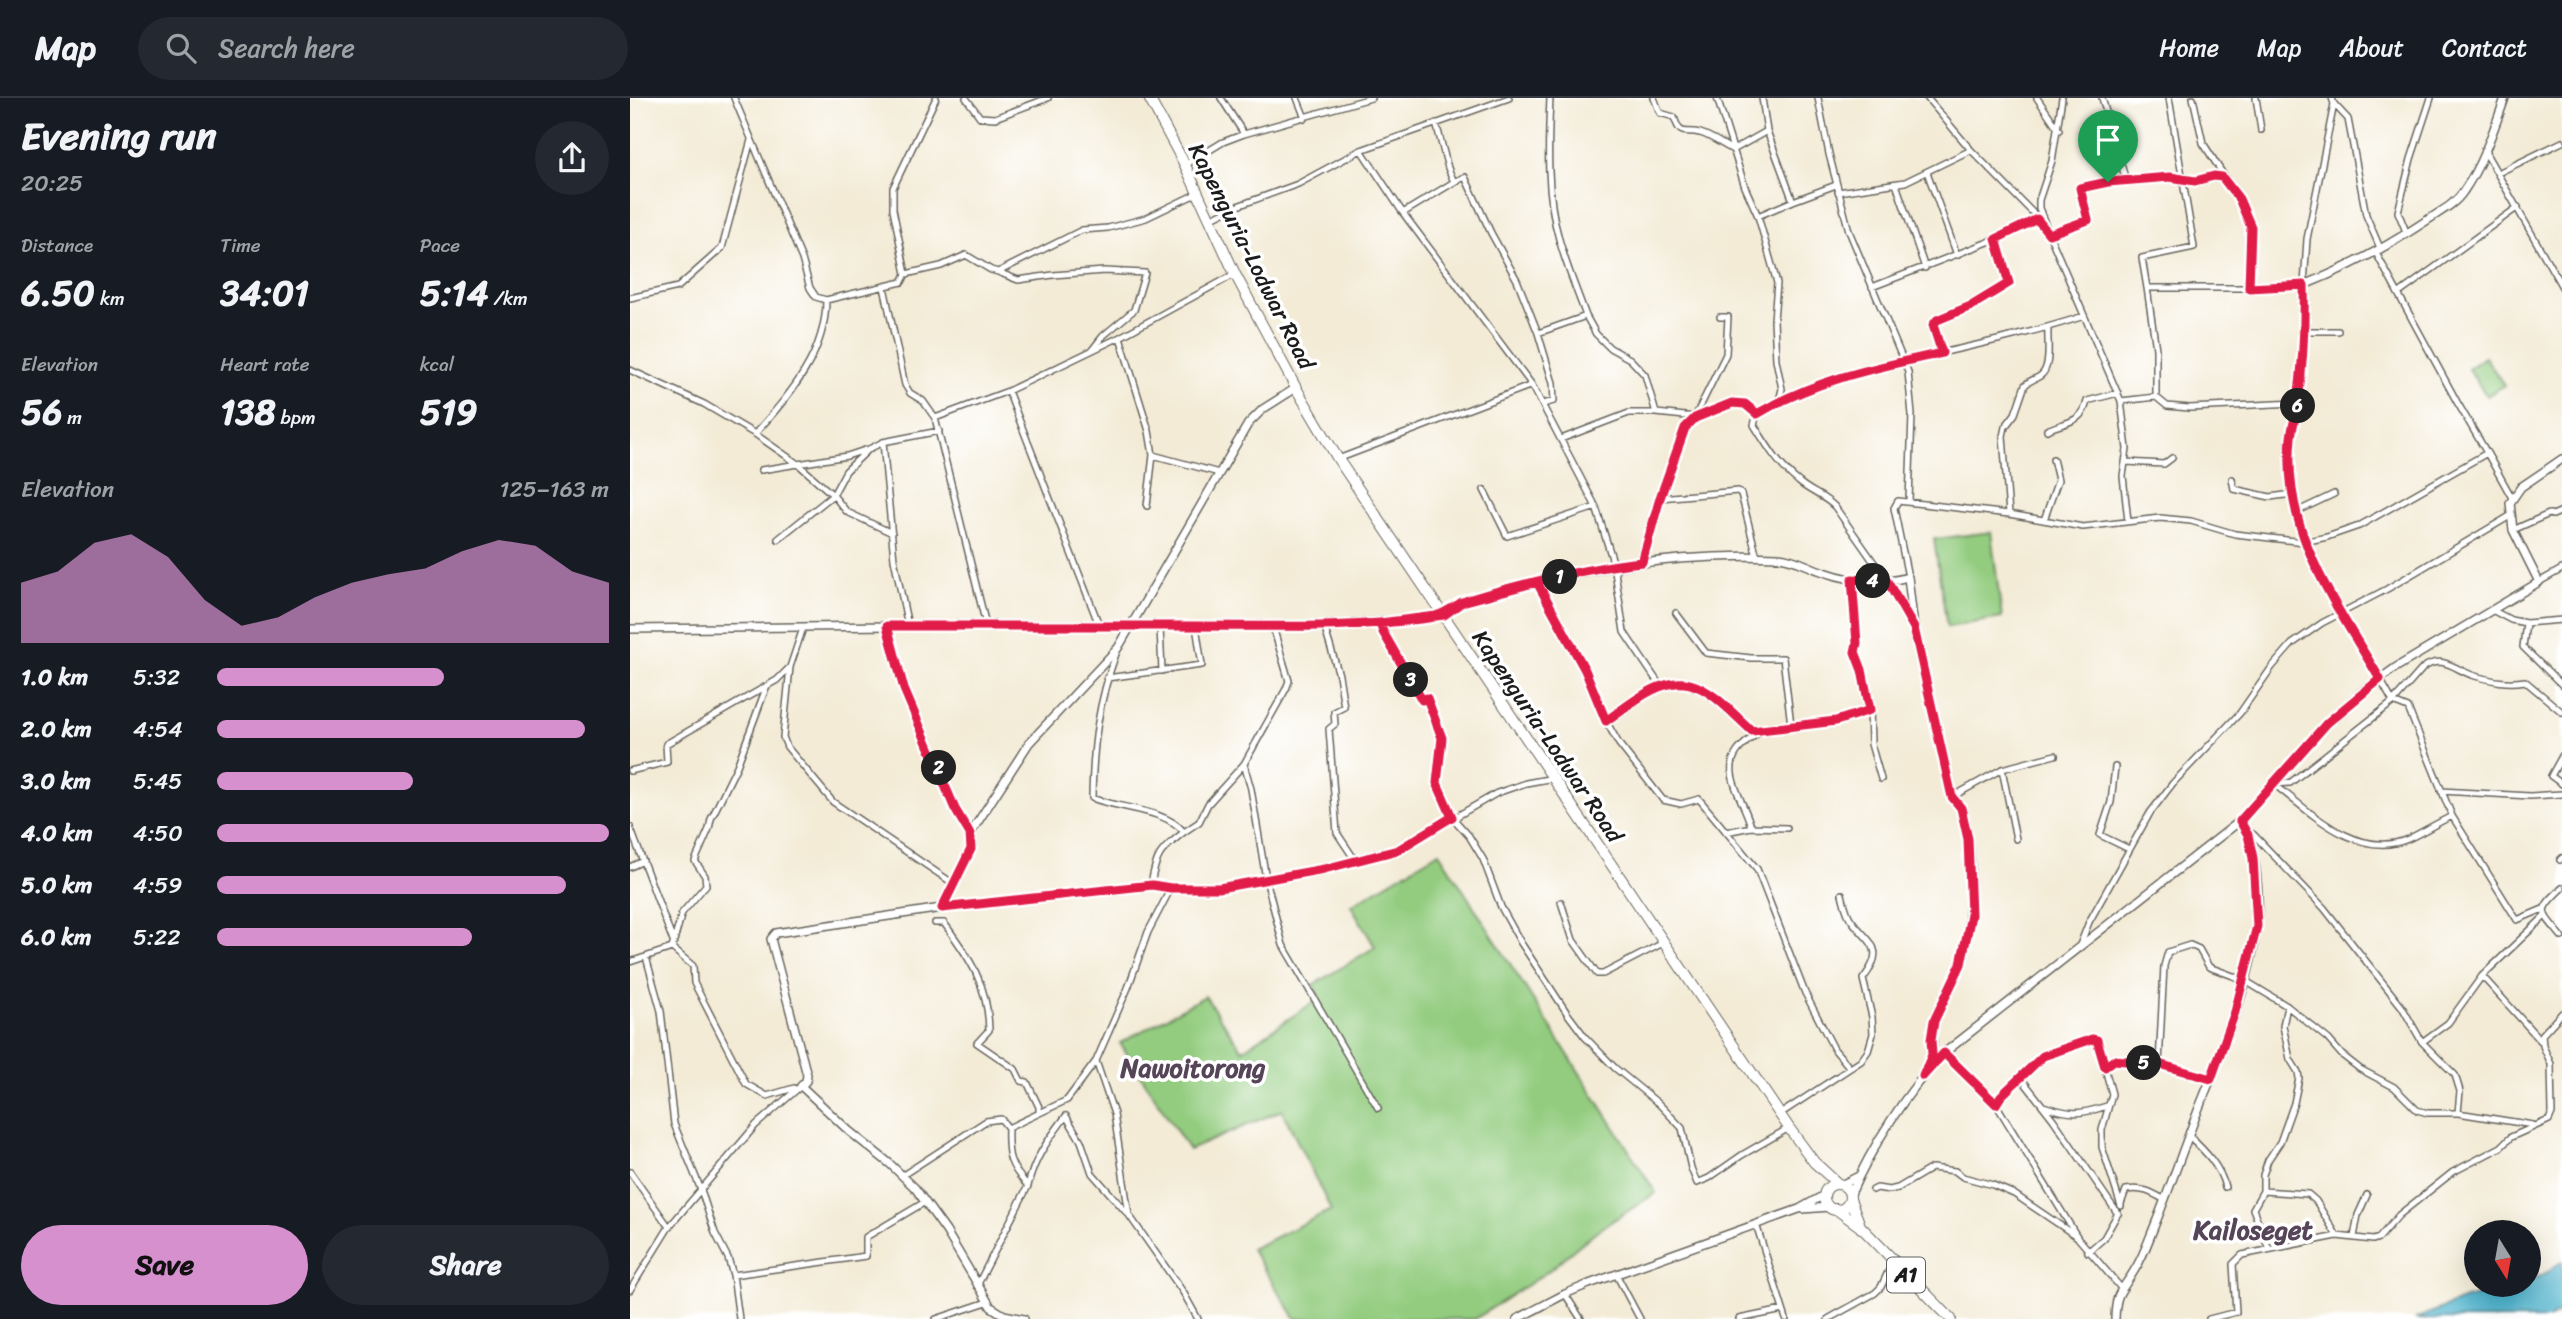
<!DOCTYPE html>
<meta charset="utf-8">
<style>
body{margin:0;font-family:Sriracha,sans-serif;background:#242831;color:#f1f3f6;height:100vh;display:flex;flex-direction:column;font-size:26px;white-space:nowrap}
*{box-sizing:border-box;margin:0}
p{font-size:23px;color:#9ea1a6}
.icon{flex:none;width:38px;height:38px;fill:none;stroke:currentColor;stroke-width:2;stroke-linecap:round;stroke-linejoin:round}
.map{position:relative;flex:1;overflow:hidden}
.details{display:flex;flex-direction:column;background:#171b24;width:630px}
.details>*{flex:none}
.needle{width:46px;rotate:169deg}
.controls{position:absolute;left:1834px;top:1122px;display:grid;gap:14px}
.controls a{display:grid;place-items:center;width:77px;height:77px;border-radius:50%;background:#171b24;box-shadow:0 7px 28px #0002;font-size:35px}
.pin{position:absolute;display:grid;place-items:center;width:60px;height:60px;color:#fff;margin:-72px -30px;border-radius:50% 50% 50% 0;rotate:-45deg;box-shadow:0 0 7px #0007}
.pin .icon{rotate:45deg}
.km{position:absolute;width:35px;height:35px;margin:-18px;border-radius:50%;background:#222;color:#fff;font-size:19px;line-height:35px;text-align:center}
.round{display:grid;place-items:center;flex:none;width:74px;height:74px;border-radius:37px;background:#242831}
.headline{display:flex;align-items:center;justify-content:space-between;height:119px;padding:0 21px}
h1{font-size:38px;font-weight:700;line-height:52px}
.metrics{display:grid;grid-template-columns:repeat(3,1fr);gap:10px;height:119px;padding:7px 21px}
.metrics div{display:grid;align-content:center}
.metrics b{font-size:35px;font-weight:700}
.metrics small{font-size:19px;font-weight:400}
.metrics p{font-size:19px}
.chart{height:196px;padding:14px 21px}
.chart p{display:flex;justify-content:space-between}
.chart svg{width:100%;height:126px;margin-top:7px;fill:#d690ce;opacity:.7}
.primary-button{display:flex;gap:14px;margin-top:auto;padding:14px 21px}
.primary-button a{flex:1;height:80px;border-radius:42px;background:#d690ce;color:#111;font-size:28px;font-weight:700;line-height:80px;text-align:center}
.primary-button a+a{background:#242831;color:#f1f3f6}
ul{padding:0 21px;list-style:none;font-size:23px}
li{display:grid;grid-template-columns:112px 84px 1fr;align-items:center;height:52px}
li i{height:18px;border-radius:9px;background:#d690ce}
header{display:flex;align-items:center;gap:42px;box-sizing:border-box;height:98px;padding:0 35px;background:#171b24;border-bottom:2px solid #363941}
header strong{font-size:33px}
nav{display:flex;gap:38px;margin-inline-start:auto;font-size:24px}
.search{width:490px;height:63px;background:#242831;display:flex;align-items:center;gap:18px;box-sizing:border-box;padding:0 24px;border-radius:38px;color:#9ea1a6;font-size:26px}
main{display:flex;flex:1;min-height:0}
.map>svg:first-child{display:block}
</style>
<header>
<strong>Map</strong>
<div class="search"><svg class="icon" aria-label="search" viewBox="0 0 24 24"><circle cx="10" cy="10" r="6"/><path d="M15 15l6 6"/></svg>Search here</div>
<nav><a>Home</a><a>Map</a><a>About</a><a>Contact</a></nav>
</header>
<main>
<section class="details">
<div class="headline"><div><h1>Evening run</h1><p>20:25</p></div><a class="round"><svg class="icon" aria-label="share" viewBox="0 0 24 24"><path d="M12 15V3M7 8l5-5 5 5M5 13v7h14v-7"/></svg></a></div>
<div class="metrics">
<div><p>Distance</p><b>6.50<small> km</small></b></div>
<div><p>Time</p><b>34:01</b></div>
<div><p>Pace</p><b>5:14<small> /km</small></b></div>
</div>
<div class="metrics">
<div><p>Elevation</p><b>56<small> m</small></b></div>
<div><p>Heart rate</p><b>138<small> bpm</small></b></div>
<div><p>kcal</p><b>519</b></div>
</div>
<div class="chart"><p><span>Elevation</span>125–163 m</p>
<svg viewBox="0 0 160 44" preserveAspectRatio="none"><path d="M0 44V23L10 19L20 9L30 6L40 14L50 29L60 38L70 35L80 28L90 23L100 20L110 18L120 12L130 8L140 10L150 19L160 23V44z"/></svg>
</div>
<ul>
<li><b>1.0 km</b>5:32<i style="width:58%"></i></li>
<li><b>2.0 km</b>4:54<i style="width:94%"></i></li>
<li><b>3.0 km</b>5:45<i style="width:50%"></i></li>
<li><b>4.0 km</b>4:50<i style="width:100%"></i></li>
<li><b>5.0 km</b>4:59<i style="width:89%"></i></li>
<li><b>6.0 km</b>5:22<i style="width:65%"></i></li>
</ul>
<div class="primary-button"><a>Save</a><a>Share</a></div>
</section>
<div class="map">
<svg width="1932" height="1221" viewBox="0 0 1932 1221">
<rect width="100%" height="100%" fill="#fff"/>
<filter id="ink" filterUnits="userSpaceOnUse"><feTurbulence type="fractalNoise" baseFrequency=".0143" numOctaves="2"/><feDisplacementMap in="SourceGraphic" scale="14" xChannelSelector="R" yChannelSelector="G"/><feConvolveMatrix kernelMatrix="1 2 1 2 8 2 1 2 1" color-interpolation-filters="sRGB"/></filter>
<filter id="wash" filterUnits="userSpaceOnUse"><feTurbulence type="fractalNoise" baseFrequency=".00686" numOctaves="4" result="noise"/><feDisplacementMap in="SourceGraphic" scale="28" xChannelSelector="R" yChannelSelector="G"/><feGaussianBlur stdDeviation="1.57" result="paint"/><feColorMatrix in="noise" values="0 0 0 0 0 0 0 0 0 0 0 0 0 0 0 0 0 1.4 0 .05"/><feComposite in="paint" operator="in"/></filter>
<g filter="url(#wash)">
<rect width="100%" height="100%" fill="#f3ebd6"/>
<!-- green -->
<path fill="#93cc7f" stroke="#58744e" stroke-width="2" d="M 1855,259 L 1874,287 L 1857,298 L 1838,271 Z
M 1361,434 L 1372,520 L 1317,529 L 1304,441 Z
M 809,754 L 1026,1095 L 965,1134 L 917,1174 L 845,1221 L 666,1221 L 621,1151 L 701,1112 L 652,1012 L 559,1052 L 490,945 L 575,898 L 612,952 L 690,900 L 683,887 L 745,849 L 721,807 Z"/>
<!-- water -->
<path fill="#4db2cc" stroke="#346774" stroke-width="2" d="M 1932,1163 L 1932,1213 L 1918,1221 L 1785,1221 L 1835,1201 L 1890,1187 L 1899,1186 L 1899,1183 L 1916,1175 Z"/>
</g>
<g filter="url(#ink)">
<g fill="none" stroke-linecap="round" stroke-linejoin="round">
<!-- street casing -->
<g stroke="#67645d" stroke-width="8">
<path id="street" d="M 104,0 L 172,161 L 180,190 L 186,199 L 196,202 L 272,184 L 276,176 L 311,168 L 336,157 L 361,172 L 368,174 L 452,132 L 478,130 L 516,120 L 568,95
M 336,0 L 350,19 L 365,20 L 418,0
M 591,0 L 614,36
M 667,0 L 675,20
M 1024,0 L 1030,15 L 1044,19 C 1051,40 1053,31 1070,35 C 1081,38 1093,47 1103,52 L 1137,33
M 1087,0 L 1115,89 L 1128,118
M 1132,0 L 1137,33 L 1163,103 L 1128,118 L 1147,185 L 1144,222 L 1146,262 L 1152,291 L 1149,303
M 1188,0 L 1199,56 L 1219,133 L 1278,274 L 1282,317 L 1279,403
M 1297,0 L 1341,52 L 1402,114 L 1419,136 L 1491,303 L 1526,299 L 1537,308 L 1559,310 L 1668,305
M 1407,0 L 1429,32
M 1432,0 L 1422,63 L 1409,102 L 1409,110 L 1419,136 L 1458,122 L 1450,90 L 1478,84 L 1540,79 L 1565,83 L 1593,79
M 1472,0 L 1496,83
M 1563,0 L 1573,45 L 1609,101 L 1621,129 L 1619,190
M 1626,0 L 1631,32
M 1704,6 L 1718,21 L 1736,117 L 1750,150
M 731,52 L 773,115 L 902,287 L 966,409
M 1854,52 L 1932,189
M 555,67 L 593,44 L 614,36 L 741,0
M 1297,74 L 1327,157
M 1868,75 L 1932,44
M 824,84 L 835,79 L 861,135 L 887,182 L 908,235 L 923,285 L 924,303 L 913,306
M 1266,86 L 1295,170
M 1208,94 L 1275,84 L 1341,52
M 1163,103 L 1206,87
M 773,115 L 824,84 L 818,70 L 806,25
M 580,121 L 602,110 L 668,86 L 731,52 L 879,0
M 1777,136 L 1768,114 L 1781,61 L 1801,0
M 1745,153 L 1827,304 L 1857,355
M 368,174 L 388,182 L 423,177 L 474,173 L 515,175 L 504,212 L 473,238 L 462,252
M 276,176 L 263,111 L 263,90 L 306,0
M 254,189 L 275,287 L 280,295 L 293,303 L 305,320 L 356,527
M 1242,189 L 1366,141 L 1407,121
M 1517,190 L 1512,160 L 1564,149 L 1539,0
M 1768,196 L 1888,109
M 0,200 L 48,189 L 92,150 L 121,42
M 956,218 L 966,236 L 980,250 L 1000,261 L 1015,277 L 1026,315 L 1065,319 L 1096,256 L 1098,219 L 1090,219
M 1674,233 L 1708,233
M 908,235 L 956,218 C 947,193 936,167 929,141 C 916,97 918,46 920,0
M 490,239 L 519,333 L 523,357 L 517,408
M 1312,255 L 1302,227 L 1307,222 L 1341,208 L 1379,185 L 1366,141
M 0,272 L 74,306 L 125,336 L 168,366 L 203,397 L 217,414 L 262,435
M 378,293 L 490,239 L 605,176
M 1526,299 L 1526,251 L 1517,190 L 1619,190 L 1674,187 L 1677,141 L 1704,6 L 1702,0
M 1491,303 L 1497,351 L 1493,378 L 1498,423
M 1127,316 L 1124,327 C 1137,348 1149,368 1169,384 C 1180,394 1195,398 1205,409 L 1257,483 L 1281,523
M 305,320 L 378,293 L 469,527
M 1417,332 C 1435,324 1453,325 1457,303 L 1488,295
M 125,336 C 159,297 196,257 196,202
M 931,341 L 999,315 L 1026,315
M 523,357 L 589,375
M 708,361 L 902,287
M 1496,364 L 1534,366 L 1542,360
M 131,372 L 217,358 L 238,351
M 1602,381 L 1604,391 L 1640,399 L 1663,396
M 854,392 L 877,438 L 966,409 L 984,467 L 994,534 L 1031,589
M 1030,400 L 1108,393 L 1111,396 L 1127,459
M 1666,414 L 1704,396
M 1379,416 L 1373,338 L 1375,329 L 1385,316 L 1395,287 C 1400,282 1404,282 1410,278 C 1422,270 1417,243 1418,230
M 1414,422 L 1428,382 L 1423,361
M 1883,432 L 1919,416 L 1923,417 L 1932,413
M 148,441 L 203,397 L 216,373 L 239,351 L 253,344
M 1012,464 L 1029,400 L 1055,330 L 1065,319 L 1102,305 L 1115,306 L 1127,316 C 1182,284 1232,273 1293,259 C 1347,247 1402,235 1454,218
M 1278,479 L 1264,410 L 1268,403 L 1379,416 L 1453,429 L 1530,420 L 1561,423 L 1605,436 L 1674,444 L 1697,439 L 1729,428 L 1857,355 L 1882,400
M 1221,481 L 1227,545 L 1225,554 L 1232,572 L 1240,607 L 1241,646 L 1251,681
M 907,484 L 955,572 L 976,623 L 989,646 L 1033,702 L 1051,706 L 1069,701 L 1127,771 L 1175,895 L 1204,951 L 1220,970
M 1909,484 L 1932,471
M 1862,512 L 1881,522 L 1896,525 L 1893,549 L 1932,587
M 1046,515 L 1076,555 L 1121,560 L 1153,560 L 1161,627
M 750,525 L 792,602 L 797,600 L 812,640 L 807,685 L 822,719 L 839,738 L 853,761 L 871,809 L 891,845 L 937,915 L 955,939 L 985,970 L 1029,1006 L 1052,1030 L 1061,1070 L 1067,1085 L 1079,1080 L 1112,1057 L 1159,1030
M 1896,525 L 1932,522
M 278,528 L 264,461 L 253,344 L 309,333
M 694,528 L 709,577 L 714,609 L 704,614 L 705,626 L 699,631 L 707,735 L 725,762
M 257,529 L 274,591 L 325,711 L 340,736
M 530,529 L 532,573
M 487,553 C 468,605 463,645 462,700 C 489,711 536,711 554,734 C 530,753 526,756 521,787
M 160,569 L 153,639 L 157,649 L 203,704 L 324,786
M 477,580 L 572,567 L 566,528
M 1750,581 L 1763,604 L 1660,685 L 1644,686 C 1681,715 1728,762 1778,741 C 1793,734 1807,725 1822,718
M 976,623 C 1052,572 1053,572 1122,633 L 1206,623 L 1240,612
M 1932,658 L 1921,678 L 1932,686
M 614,666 L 621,691 L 636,781 L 653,847 L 748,1010
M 1485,669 L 1481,704 L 1470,737 L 1499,751
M 1372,671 L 1386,741
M 0,673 L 37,664 L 36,646 L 147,582 L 160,569 L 173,530
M 1811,693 L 1900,698 L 1932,696
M 1322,699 L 1372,671 L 1425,657
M 0,729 L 43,843
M 1121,729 C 1116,706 1091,676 1107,654 C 1113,645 1125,638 1133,631
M 1616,732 L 1624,737 L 1694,810 L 1772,909 L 1792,944 L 1825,977 L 1830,993 L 1828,1015
M 554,734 L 569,724 L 578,706 L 614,666 L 656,591 L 659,583 L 643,529
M 1096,734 L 1121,729 L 1157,730
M 1930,762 L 1932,760
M 0,769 L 13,763
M 541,790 L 518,834 L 498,890 L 466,963 L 484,1016 L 499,1117 L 553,1194 L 568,1221
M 1932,790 C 1906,814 1911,813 1932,839
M 931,804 L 943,842 L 967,876 L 973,876 L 1033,845
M 312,810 L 521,787 L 541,790 L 589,790 L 693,771 L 745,756 L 757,755 L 779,746 L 867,695 L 896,685 L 924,680
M 1913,811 L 1887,822 L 1822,718 L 1778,610 L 1763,604 L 1793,570 C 1813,555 1826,573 1845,578 C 1863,583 1877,586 1895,583 L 1932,614
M 305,825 L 314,825 C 340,860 358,887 359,932 L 347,945 L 385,971 L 391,983 L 397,984 L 409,1009 L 409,1015
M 1450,847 L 1459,824 L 1520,715 L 1543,685 L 1610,615 L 1642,569 L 1662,546 L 1692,525 L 1757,491 L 1880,418
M 42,850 L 63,868 L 64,885 L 116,986 L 137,998 L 164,990
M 16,859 L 31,913 L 44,1026 L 71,1092 L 85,1135 L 98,1160 L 103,1177 L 109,1221
M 0,864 L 42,850 L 52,815 L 76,787 L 75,778 L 65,763 L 79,731 L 81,721 L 107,668 L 136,590
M 1852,878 L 1911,943
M 1792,944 L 1818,925 L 1852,878 L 1915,818
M 1314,955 L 1366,1006 L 1448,1140 L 1491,1190
M 1529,966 L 1534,868 L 1538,854 L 1560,847 L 1569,851 L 1579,869 L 1614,882 L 1657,908 L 1698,941 L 1712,957 L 1730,971 L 1764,989 L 1787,1012 L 1798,1015 L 1828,1015 L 1903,1027
M 1475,969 L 1484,962 L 1529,966 L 1581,981
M 1391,980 L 1423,1021 L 1488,1116
M 1366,1006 L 1371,998 L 1413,958 L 1462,941 L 1467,942 L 1482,996 L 1472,1032 L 1472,1049 L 1491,1108
M 1413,1008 C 1441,1017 1449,1017 1477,1008
M 1150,1016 L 1231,963 L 1238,953 L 1243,936 L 1242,919 L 1233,881 C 1257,850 1240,846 1222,823 C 1216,816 1214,804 1212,796
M 378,1030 L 437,1002 L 466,963
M 1559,1038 C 1575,1053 1590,1068 1595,1089
M 0,1074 L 39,1129
M 273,1077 L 356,1023 L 371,1021 L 378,1030 C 377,1058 379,1067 398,1088
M 1243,1092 L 1247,1090 L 1259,1092 L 1268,1090 L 1302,1070 L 1325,1073 L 1333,1079 L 1363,1087 L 1384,1096 L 1446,1138
M 1633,1093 L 1633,1077 L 1638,1062 L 1650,1044 L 1664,1005 L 1669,980 L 1668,974 L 1660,961 L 1653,928 L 1657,908
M 1491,1106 L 1496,1092 C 1512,1089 1521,1094 1535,1102
M 1126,1126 L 1156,1221
M 1724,1139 L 1728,1117 L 1737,1097
M 1639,1151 L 1623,1111 L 1633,1093 L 1678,1096 L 1686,1103 L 1707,1138
M 1458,1154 L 1474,1140 L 1488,1115
M 986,1176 L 1010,1221
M 103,1177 L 236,1158 L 236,1139 L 295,1104
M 347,1188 L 398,1088 C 404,1060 419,1041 436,1018 L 451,1043 L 462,1075 L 497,1115
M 0,1192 L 39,1129 L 126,1027 L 171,988
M 935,1196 L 951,1221
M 306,1221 L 357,1204
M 1109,1221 L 1153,1212
M 1198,1221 L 1245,1195 L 1251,1189 L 1258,1174
M 1579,1221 L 1606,1214 L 1603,1166 L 1612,1157 L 1707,1138 L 1743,1142 L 1749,1140 L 1769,1117 L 1823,1074 L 1871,1049 L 1881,1039 L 1919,1022 L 1922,1015 L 1921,966 L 1913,948 L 1912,937 L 1932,915"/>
</g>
<!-- secondary casing -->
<g stroke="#67645d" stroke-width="10">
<path id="secondary" d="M 0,531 L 356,527 L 694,528 L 799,520 L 814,517 L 832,504 C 935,474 1040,454 1148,459 C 1165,460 1178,469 1194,474 C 1220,483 1250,487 1278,479 L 1284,530 L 1322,699 C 1325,703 1329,707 1331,712 C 1346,745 1342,833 1330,867 C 1324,886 1312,903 1305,921 C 1300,936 1305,947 1302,958 C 1300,965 1295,972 1293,978
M 1750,581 C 1706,506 1651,433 1660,340 C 1662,328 1667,316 1668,304 C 1673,265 1675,226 1674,187 C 1718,170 1760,147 1799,121 C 1811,113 1825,106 1833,94 C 1852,67 1864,31 1875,0
M 1211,1087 L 1229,1078
M 1220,1098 C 1241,1050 1277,992 1314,955 L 1610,723 L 1691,632 L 1733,593 L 1765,570 L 1909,484 L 1883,432 L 1880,405 L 1891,389 L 1932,361
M 1173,1111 L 1199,1109
M 394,1221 L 374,1217 L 361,1209 L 316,1133 L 285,1090 L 259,1065 L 219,1033 L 171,988 L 176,983 L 177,977 L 141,841 L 146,835 L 312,810 L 341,751 L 340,736 L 399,645 L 488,550 L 618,326 L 633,311 L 666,290
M 887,1221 L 935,1196 L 959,1186 L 1169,1111 L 1194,1097
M 1485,1221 C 1486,1192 1491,1195 1504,1173 C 1512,1161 1517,1147 1522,1134 C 1539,1093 1553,1051 1569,1010 C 1592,953 1620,888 1627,827 C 1630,799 1627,745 1610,723"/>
</g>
<!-- highway casing -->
<g stroke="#67645d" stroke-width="12">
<path id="highway" d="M 519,0 L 555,67 L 605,176 L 666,290 L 708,361 L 1159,1030 L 1184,1064 L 1208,1086
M1194 1099a13 13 0 1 1 26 0a13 13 0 1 1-26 0Z
M 1220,1101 L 1231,1130
M 1206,1111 L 1232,1130 L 1321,1221"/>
</g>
<!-- street -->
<use href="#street" stroke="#fff" stroke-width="5"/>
<!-- secondary -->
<use href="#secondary" stroke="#fff" stroke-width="7"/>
<!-- highway -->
<use href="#highway" stroke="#fff" stroke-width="10"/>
</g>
</g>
<g fill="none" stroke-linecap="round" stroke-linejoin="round" filter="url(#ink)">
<!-- route casing -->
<g stroke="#fff" stroke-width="14">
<path id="route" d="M 1478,84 L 1450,90 L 1458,122 L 1419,136 L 1407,121 L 1366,141 L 1379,185 L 1341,208 L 1307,222 L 1303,227 L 1312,255 C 1245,270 1187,281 1127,316 L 1115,306 L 1102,305 L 1065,320 L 1055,330 L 1030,400 L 1012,464 C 954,470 896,485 841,501 C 823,506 818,517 798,520 C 720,531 642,528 565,528 C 462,528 359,528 257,528 L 274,591 L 325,711 L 340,736 L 341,751 L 312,810 L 522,787 L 541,790 L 589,790 L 694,771 L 768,752 L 822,719 L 807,685 L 812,640 L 797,600 L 792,602 L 753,534 L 750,525 L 814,517 L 832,504 L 907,484 L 955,572 L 976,623 C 998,608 1030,578 1060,586 C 1083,592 1104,617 1122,633 L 1206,623 L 1240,612 L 1232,572 L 1225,554 L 1227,545 L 1222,481 L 1257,483 L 1284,530 L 1322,699 L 1331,710 L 1338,741 L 1341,817 L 1331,866 L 1304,923 L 1301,942 L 1302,957 L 1293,978 L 1314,955 L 1366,1006 L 1371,998 L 1413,958 L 1462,941 L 1467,942 L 1475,969 L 1484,962 L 1529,966 L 1581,981 L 1605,914 L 1627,828 L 1623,760 L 1618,737 L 1610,723 L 1697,625 L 1750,581 C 1706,506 1651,433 1661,340 C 1662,328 1667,316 1668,304 C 1673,265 1675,226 1674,187 L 1619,190 L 1621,129 L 1609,101 L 1592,79 L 1584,78 L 1565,83 L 1540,79 L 1478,84"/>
</g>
<!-- route -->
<use href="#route" stroke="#e11d48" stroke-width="9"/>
</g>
<g text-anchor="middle" stroke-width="7" stroke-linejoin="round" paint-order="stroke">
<!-- shield labels -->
<rect fill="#fff" stroke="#606060" stroke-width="2" x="1257" y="1159.5" width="38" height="35" rx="5"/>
<g font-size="21" font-weight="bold" fill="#1c1c1c">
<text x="1276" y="1184">A1</text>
</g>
<!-- street labels -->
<g font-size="23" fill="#1c1c1c" stroke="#fff">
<text transform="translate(622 158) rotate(63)" y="8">Kapenguria-Lodwar Road</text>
<text transform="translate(918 638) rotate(56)" y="8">Kapenguria-Lodwar Road</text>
</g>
<!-- quarter labels -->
<g font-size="26" font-weight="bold" fill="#564559" stroke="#fff">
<text x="563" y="979">Nawoitorong</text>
<text x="1623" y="1141">Kailoseget</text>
</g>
</g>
</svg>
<div class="controls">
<a><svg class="needle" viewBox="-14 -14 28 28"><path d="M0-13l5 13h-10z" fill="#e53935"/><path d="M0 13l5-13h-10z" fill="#9ea1a6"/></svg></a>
</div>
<div class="pin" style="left:1478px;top:84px;background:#1e9e55"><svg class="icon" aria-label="arrive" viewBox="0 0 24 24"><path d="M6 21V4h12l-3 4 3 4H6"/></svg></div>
<b class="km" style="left:930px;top:479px">1</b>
<b class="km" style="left:309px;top:670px">2</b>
<b class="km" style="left:781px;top:582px">3</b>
<b class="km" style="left:1243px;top:483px">4</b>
<b class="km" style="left:1514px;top:965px">5</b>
<b class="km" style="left:1668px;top:308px">6</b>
</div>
</main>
